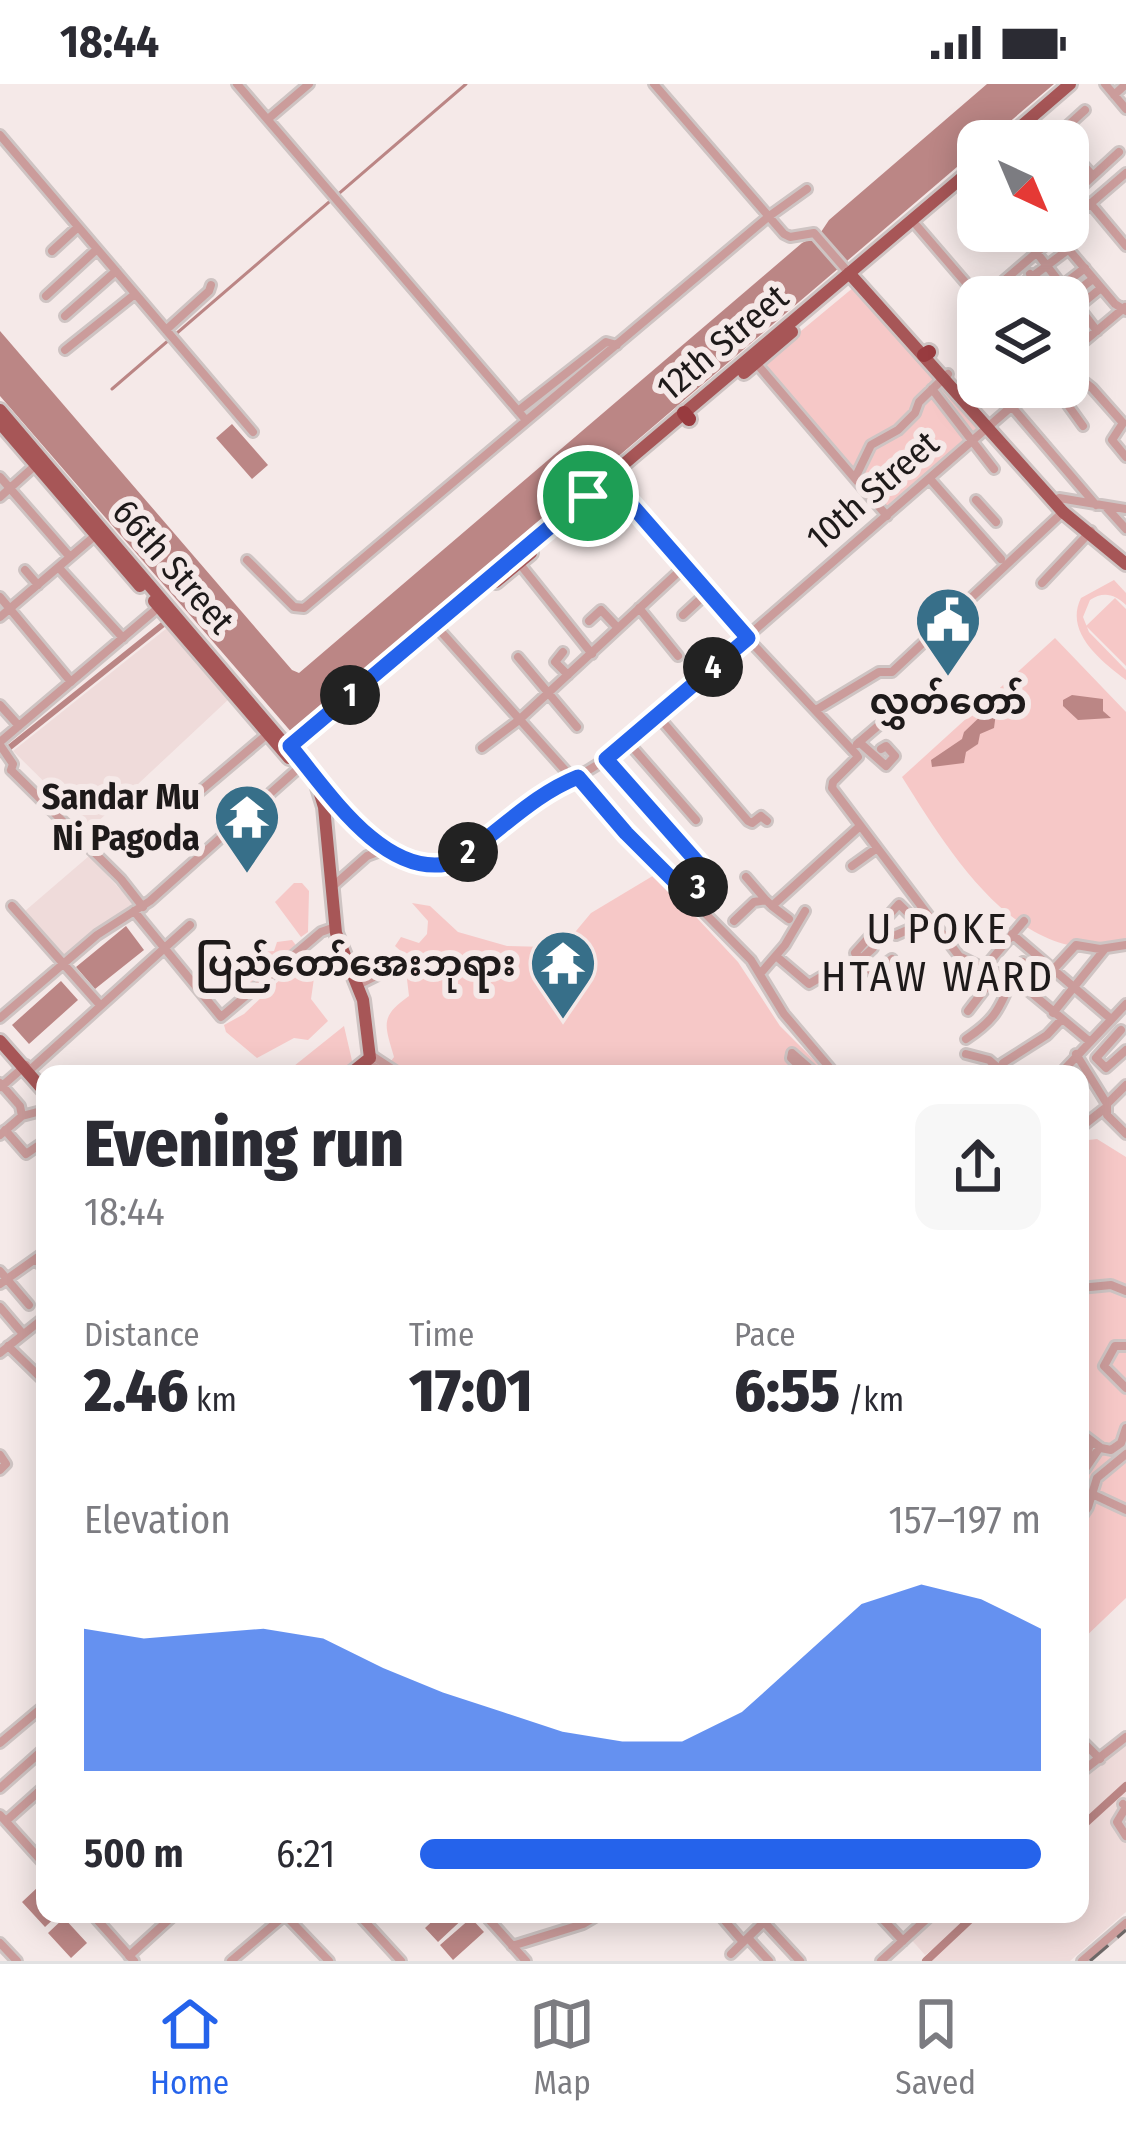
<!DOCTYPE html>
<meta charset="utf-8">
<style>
body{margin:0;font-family:"Fira Sans Condensed","Noto Sans Myanmar",sans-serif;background:#f7f7f7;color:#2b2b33;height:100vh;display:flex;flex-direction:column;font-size:45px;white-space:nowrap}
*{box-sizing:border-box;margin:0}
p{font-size:39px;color:#7c7c81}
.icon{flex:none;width:66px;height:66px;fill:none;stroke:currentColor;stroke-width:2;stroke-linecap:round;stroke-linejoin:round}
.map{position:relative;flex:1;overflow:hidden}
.details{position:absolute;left:36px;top:981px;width:1053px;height:858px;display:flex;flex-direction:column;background:#fff;border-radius:24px;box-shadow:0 6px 30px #0003}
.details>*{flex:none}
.needle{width:78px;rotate:136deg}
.fabs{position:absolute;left:957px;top:36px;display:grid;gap:24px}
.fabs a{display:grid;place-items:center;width:132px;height:132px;border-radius:24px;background:#fff;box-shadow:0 6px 30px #0003;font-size:60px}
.pin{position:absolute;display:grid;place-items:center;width:102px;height:102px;color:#fff;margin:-51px;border:6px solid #fff;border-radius:50%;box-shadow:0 3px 12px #0007}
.km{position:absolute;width:60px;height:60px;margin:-30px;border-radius:50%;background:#222;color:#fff;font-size:33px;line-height:60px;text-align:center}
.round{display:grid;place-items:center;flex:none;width:126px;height:126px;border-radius:24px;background:#f7f7f7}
.head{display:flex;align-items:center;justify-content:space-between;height:204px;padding:0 48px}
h1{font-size:66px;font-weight:800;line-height:90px}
.stats{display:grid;grid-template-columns:repeat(3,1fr);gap:18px;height:204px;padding:12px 48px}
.stats div{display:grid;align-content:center}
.stats b{font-size:60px;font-weight:800}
.stats small{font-size:33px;font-weight:400}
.stats p{font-size:33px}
.chart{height:336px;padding:24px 48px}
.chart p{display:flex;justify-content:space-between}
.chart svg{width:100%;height:216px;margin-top:12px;fill:#2563eb;opacity:.7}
ul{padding:0 48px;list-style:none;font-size:39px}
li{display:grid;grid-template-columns:192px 144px 1fr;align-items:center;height:90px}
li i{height:30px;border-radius:15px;background:#2563eb}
.status{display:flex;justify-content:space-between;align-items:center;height:84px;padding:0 60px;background:#fff;direction:ltr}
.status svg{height:33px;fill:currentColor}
.menu{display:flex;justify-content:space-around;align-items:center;height:168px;border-top:3px solid #e1e1e2;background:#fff;font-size:33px;color:#7c7c81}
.menu a{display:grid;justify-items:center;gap:6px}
.menu .active{color:#2563eb}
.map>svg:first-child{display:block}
</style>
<div class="status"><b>18:44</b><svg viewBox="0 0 49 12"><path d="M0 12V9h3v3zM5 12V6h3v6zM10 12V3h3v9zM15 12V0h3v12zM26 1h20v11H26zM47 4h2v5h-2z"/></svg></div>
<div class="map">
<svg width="1126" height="1877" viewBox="0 0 1126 1877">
<rect width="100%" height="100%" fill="#f5e9e8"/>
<!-- built -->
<path fill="#efdbda" d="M 167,544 L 230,614 L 91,744 L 13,667 Z
M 89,772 L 133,819 L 65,873 L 25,827 Z
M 1126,1659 L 1126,1699 L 1080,1742 L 1080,1698 Z
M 1126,1705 L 1126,1828 L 1070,1877 L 929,1877 L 983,1830 L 1080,1830 L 1080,1745 Z
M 934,1830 L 977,1830 L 925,1871 L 909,1853 Z"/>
<!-- green -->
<path fill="#f6c8c7" d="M 854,203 L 984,345 L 887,430 L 760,281 Z
M 1114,496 L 1126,509 L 1126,521 C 1115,510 1103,507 1090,516 L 1083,533 L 1089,548 L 1126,586 L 1126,596 C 1101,577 1064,548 1081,514 Z
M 1115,514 L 1126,525 L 1126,582 L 1086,542 Z
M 1055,554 L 1126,628 L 1126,860 C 1019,888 949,767 902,693 Z
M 656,790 L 738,878 L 780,942 L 828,990 L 381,990 L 394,973 C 385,941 379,933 409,912 L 404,870 L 395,862 L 401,853 L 419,859 L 427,850 L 428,837 L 412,819 L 430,822 L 458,848 L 507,862 L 547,863 L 571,853 L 591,829 Z
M 294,799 L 302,799 L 309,807 L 308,848 L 301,853 L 275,818 Z
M 292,856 L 298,864 L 263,894 L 250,899 L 254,888 L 252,878 L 260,868 L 274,867 L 277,858 Z
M 289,887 L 300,895 L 314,894 L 311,915 L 328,937 L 308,956 L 294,954 L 257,974 L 226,948 L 224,941 L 244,930 Z
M 344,942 L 353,981 L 342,990 L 284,990 Z
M 1097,1055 L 1126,1073 L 1126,1514 L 1080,1558 L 1080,1057 Z"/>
<!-- water -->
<path fill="#bb8685" d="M 987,0 L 1054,0 L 987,57 L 978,57 L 978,65 L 847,177 L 837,167 L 831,173 L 840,183 L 293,650 L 0,312 L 0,247 L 292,586 L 299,589 L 802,159 L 814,153 L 823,162 L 828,157 L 821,148 L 829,136 Z
M 232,340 L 268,381 L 252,395 L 216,354 Z
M 1072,611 L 1103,615 L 1103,627 L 1111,634 L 1078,636 L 1063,622 L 1063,616 Z
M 987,626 L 996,629 L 994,644 L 980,650 L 978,660 L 966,668 L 964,679 L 932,683 L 931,676 L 962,655 L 964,648 Z
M 126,842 L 144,866 L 95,905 L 76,883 Z
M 61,897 L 78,916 L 29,960 L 12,941 Z
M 38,1803 L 45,1810 L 45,1830 L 59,1830 L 45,1843 L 22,1818 Z
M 440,1830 L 468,1830 L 438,1858 L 425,1844 Z
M 64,1834 L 87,1859 L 71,1874 L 48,1849 Z
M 471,1834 L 484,1848 L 453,1876 L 440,1861 Z"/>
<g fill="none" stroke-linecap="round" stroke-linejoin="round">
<!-- stream -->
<path stroke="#bb8685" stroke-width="3" d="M 112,305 L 466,0"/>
<!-- canal -->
<path stroke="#bb8685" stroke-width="6" d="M 0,671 L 166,538"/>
<!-- river -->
<path stroke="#bb8685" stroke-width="8" d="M 1080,1744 L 1126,1702
M 926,1877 L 976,1830"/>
<!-- minor casing -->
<g stroke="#cec4c3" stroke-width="14">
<path id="minor" d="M 237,0 L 525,335
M 654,0 L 784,150 L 790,153 L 814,149 L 849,189
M 1105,0 L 1126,25
M 1114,11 L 1126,0
M 268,35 L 309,0
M 0,51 L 253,348
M 1020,54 L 1022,57
M 1051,57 L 1085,26
M 1068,64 L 1093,92
M 1068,115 L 1119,68
M 1090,119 L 1126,162
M 1068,139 L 1126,89
M 917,142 L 978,213
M 1053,147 L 1115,220 L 1126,227
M 52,167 L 78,143
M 1037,169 L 1097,247
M 1030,190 L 1046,213
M 46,212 L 97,165
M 1070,212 L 1093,195
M 985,213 L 1057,151
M 1005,213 L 1069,165
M 1024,213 L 1038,202
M 1047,213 L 1085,184
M 1068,231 L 1101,204
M 65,232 L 116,187
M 1068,241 L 1081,259
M 166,246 L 209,207 L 211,201
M 65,266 L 135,210
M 1068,271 L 1125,223
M 756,279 L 887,432
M 1068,285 L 1092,304 L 1123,339 L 1112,356 L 1126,373
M 1055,303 L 1083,342
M 932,305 L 994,385
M 1013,324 L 1096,421
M 518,327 L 606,258 L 617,261
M 0,393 L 70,473
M 608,394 L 751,558 L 856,670 L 858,673 L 833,698 L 832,704 L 959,872 L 1029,907 L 1089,957
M 855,394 L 871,361 L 898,346 L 915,329 L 919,318 L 948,290
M 930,395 L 1001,475
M 0,413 L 39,378
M 976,416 L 996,438
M 1054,418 L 1059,414 L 1126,425
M 1107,424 L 1126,445
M 247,476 L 294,523 L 304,524 L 768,133 L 807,105
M 519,479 L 592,570
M 59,484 L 123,554
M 25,486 L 38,501
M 1042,499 L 1091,447
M 0,513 L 71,598
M 639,524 L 678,572
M 683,531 L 708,508
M 0,533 L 97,450
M 589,537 L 601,526 L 618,544
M 435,541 L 573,695
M 563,568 L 555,578 L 568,591
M 518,573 L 577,643
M 0,621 L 19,642
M 816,626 L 879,588 L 892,588 L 1064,427
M 657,631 L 748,737 L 752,739 L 761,732 L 767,737
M 627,657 L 696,736
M 0,658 L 159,523
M 859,658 L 886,682 L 895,672 L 886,662 L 881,665
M 857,660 L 878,642
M 0,661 L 13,680 L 11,686
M 482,664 L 519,636 L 685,482
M 606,675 L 706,788 L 707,794 L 689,812
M 11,686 L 121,795 L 143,823
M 579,693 L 626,749 L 751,876 L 784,930 L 835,990
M 321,702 C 352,734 398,795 450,779 C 475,771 510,735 532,719 C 557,700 587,691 611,671 L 1034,303
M 185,720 L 271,647
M 852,782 L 877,764
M 746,793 L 765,815
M 332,803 L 367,772 L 386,765
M 12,822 L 100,921
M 772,822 L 789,835
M 134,827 L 221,933 L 321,848 L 335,843
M 734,837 L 754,818 L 766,816 L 772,822 L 860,742
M 1012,850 L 1111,935
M 896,851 L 933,835
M 776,872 L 809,900 L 831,887
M 892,875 L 873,889 L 855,869 L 899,820 L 920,841
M 860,876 L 873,864
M 985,883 L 1024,837
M 1053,886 L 1076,861 L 1100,865 L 1126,861
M 760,890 L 785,861 L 805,827
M 358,901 L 384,888
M 968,927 L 997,889
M 1053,929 L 1104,866
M 0,934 L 97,851 L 150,817 L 302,681
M 1121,946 L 1096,974 L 1106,984 L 1126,966
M 966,955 C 1008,927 997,916 1023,878
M 966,970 L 989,976 L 1005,990
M 1076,970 L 1107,1020 L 1107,1031 L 1126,1050
M 371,971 L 400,990
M 1003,979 L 1047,951 L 1061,936
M 371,981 L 386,990
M 31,985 L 190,841
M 679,990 L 685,990
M 807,990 L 791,974 L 792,969 L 816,990
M 1060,990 L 1126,920
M 0,999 L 20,1022 L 22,1032
M 1,1003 L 26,981
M 1107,1020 L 1126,1001
M 1085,1040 L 1104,1025
M 5,1046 L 26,1070 L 45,1057
M 0,1051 L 22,1032 L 45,1026
M 36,1175 L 45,1186
M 0,1187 L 29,1221
M 0,1200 L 45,1168
M 1080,1204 L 1111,1201 L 1126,1207
M 0,1223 L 23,1250
M 8,1262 L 45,1298
M 1126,1262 L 1115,1262 L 1104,1282 L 1126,1304
M 0,1269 L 45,1233
M 1080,1348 L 1101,1364 L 1111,1366 L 1121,1359 L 1126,1344
M 0,1371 L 6,1380 L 0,1386
M 1085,1385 L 1100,1363
M 1080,1393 L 1091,1357
M 1092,1410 L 1126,1426
M 1080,1435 L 1088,1423 L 1097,1394 L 1126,1370
M 1080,1655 L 1100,1675
M 0,1659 L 45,1621
M 1080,1689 L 1126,1653
M 0,1704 L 45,1664
M 1123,1720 L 1126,1723 L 1117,1738 L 1126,1752
M 0,1731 L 45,1781
M 6,1737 L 45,1702
M 92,1830 L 134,1877
M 358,1830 L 401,1877
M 484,1830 L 526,1877
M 719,1830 L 743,1858
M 878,1830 L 903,1857
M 764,1838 L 800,1877
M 748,1854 L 769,1877
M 0,1859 L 17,1877
M 512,1862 L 583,1840 L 600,1830
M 731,1870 L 772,1830
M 129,1872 L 175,1830
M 231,1877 L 285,1831 L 329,1877
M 881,1877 L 932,1830
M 1082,1877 L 1126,1839"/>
</g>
<!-- major casing -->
<g stroke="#cec4c3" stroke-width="18">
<path id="major" d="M 1004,57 L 1070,0
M 849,189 L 1063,428 L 1126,480
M 744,289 L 792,248
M 0,326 L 316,697 L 324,723 L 336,849 L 363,916 L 370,974 L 350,990
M 0,339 L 140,502
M 496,498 L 531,469
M 154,517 L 289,674
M 284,668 L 978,80
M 0,957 L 45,1008"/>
</g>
<!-- highway casing -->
<g stroke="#cec4c3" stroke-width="20">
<path id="highway" d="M 924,271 L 929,268
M 684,329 L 689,335"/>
</g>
<!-- minor -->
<use href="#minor" stroke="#cb9c9b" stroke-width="8"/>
<!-- major -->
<use href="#major" stroke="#a75657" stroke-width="12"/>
<!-- highway -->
<use href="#highway" stroke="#983b3f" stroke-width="14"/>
<!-- rail -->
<path stroke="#6d6766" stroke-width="3" stroke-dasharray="24 12" stroke-linecap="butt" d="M 1090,1877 L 1126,1846"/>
</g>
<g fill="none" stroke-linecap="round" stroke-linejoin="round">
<!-- route casing -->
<g stroke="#fff" stroke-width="24">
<path id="route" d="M 608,394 L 748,554 L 606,675 L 706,788 L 707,794 L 689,812 L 626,749 L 578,693 C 540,708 511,736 478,761 C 470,767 458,778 447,780 C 381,792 326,704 290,662 Z"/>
</g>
<!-- route -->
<use href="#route" stroke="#2563eb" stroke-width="15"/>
</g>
<!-- icons -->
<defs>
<g id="civic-pin" transform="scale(3.45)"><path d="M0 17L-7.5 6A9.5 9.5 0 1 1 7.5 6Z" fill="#376f89" stroke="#f5e9e8"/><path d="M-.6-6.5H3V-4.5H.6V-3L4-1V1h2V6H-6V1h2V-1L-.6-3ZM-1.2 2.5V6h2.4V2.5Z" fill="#fff"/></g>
<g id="temple-pin" transform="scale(3.45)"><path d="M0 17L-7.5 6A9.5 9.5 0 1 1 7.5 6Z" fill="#376f89" stroke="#f5e9e8"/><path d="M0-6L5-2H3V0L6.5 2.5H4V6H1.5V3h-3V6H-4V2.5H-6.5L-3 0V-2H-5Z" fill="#fff"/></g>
</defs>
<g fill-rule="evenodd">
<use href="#civic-pin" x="948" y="536"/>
<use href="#temple-pin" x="247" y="733"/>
<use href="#temple-pin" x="563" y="879"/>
</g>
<g text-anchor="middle" stroke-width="12" stroke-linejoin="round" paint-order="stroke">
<!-- street labels -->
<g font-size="36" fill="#1e1a1a" stroke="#f5e9e8">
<text transform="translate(722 258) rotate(-40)" y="13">12th Street</text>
<text transform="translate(872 406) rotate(-41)" y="13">10th Street</text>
<text transform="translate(174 482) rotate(49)" y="13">66th Street</text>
</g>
<!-- poi labels -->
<g font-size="36" font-weight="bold" fill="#1e1a1a" stroke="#f5e9e8" text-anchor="end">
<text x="948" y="630" text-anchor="middle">လွှတ်တော်</text>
<text x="200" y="725">Sandar Mu<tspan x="200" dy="41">Ni Pagoda</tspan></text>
<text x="516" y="892">ပြည်တော်အေးဘုရား</text>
</g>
<!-- quarter labels -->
<g font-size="42" letter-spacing="3" fill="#1e1a1a" stroke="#f5e9e8">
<text x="938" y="859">U POKE<tspan x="938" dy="48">HTAW WARD</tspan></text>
</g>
</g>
</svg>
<div class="fabs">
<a><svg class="needle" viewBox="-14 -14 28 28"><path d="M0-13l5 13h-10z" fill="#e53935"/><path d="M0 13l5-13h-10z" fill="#7c7c81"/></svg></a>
<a><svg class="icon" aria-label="layers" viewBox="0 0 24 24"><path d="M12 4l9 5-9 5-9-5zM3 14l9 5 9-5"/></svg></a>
</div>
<div class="pin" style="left:588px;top:412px;background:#1e9e55"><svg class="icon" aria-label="arrive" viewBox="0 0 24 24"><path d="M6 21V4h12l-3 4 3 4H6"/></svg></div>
<b class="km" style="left:350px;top:611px">1</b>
<b class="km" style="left:468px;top:768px">2</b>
<b class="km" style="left:698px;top:803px">3</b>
<b class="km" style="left:713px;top:583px">4</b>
<section class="details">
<div class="head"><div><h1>Evening run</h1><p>18:44</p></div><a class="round"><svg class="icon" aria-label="share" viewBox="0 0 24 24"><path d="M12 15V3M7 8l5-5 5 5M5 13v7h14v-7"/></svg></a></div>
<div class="stats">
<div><p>Distance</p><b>2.46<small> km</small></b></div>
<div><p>Time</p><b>17:01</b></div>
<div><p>Pace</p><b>6:55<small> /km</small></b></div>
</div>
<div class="chart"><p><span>Elevation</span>157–197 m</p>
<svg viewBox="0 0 160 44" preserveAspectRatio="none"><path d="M0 44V15L10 17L20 16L30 15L40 17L50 23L60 28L70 32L80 36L90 38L100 38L110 32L120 21L130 10L140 6L150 9L160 15V44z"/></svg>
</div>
<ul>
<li><b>500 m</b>6:21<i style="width:100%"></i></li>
</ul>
</section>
</div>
<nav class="menu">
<a class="active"><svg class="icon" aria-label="home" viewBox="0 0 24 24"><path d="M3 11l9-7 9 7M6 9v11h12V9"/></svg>Home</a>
<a><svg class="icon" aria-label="map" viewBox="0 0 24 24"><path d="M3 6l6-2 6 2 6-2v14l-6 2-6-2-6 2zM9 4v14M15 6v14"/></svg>Map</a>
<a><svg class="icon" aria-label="saved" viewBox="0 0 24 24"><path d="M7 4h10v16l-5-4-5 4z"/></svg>Saved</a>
</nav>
